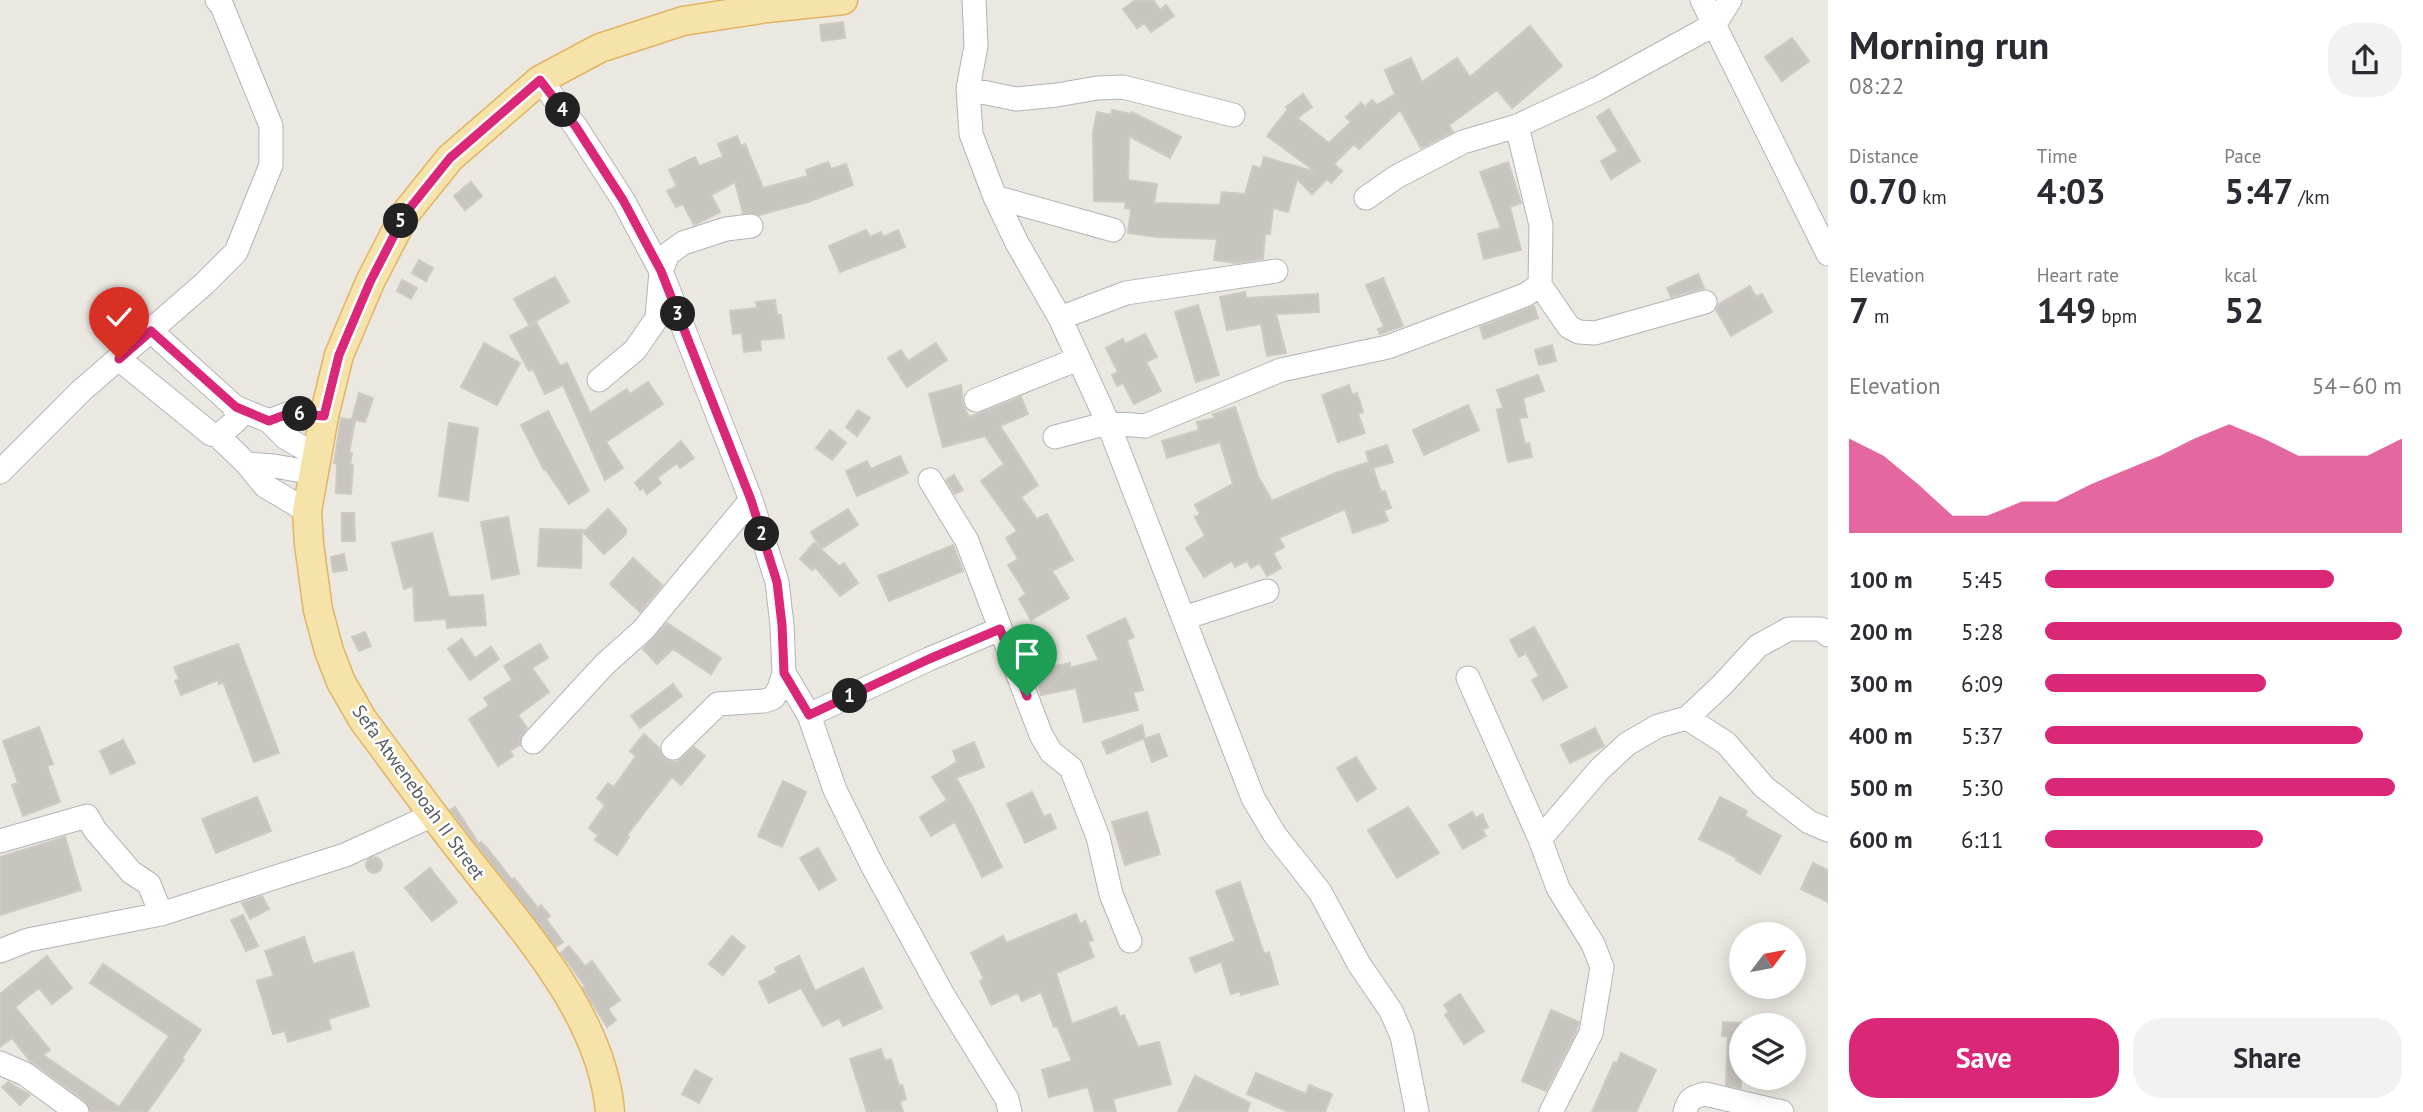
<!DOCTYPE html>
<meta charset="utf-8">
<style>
body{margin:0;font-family:"PT Sans",sans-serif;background:#f2f2f3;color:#2b2b33;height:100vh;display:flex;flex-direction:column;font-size:26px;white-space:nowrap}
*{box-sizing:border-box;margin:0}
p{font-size:23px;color:#7c7c81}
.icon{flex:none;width:38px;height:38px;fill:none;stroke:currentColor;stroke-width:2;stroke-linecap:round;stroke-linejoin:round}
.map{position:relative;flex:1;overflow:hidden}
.panel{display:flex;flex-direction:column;background:#fff;width:595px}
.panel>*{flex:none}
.needle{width:46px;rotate:58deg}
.fabs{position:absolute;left:1729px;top:922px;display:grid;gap:14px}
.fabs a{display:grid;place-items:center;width:77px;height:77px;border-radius:50%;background:#fff;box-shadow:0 4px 18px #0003;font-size:35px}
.pin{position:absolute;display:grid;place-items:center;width:60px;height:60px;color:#fff;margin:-72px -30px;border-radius:50% 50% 50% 0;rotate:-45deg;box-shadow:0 0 7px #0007}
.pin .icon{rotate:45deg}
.km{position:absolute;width:35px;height:35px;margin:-18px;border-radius:50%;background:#222;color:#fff;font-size:19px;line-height:35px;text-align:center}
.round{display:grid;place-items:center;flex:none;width:74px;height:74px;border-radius:28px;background:#f2f2f3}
.head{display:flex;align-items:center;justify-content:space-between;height:119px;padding:0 21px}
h1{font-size:38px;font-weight:700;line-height:52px}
.metrics{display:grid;grid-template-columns:repeat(3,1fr);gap:10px;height:119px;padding:7px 21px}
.metrics div{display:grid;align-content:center}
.metrics b{font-size:35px;font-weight:700}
.metrics small{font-size:19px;font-weight:400}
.metrics p{font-size:19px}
.chart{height:196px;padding:14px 21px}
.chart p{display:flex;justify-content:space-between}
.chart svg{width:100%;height:126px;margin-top:7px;fill:#db2777;opacity:.7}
.cta{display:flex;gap:14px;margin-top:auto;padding:14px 21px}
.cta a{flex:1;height:80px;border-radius:28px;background:#db2777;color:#fff;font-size:28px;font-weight:700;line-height:80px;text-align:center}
.cta a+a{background:#f2f2f3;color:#2b2b33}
ul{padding:0 21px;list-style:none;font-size:23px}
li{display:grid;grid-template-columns:112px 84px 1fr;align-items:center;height:52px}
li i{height:18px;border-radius:9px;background:#db2777}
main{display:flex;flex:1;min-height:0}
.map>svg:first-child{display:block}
</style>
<main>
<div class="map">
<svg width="1828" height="1112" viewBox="0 0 1828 1112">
<rect width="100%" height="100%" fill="#ebe8e1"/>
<!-- building -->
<path fill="#c8c5c0" stroke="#cfc9c0" stroke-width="2" d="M 1136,0 L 1153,0 L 1160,10 L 1166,5 L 1174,16 L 1151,32 L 1144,23 L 1137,28 L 1123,9 Z
M 843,22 L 845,38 L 822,41 L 820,25 Z
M 1530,26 L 1562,66 L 1512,108 L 1497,90 L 1449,125 L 1453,132 L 1421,148 L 1400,110 L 1359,149 L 1354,144 L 1334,164 L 1342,171 L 1331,183 L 1327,179 L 1312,194 L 1297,179 L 1288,212 L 1273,208 L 1270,234 L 1265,234 L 1263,259 L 1236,263 L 1214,260 L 1217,239 L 1157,237 L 1128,233 L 1131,209 L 1125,208 L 1126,202 L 1094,201 L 1093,133 L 1097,112 L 1111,115 L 1112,110 L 1131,114 L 1132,112 L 1181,137 L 1170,158 L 1129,136 L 1128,180 L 1157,184 L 1154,203 L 1220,205 L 1222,192 L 1245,194 L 1253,166 L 1261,168 L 1264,157 L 1316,172 L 1267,136 L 1288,109 L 1286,107 L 1303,94 L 1312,107 L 1297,118 L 1329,143 L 1351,122 L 1346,117 L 1361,103 L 1365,107 L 1372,100 L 1377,105 L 1395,94 L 1385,70 L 1411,58 L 1422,82 L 1457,58 L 1470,77 Z
M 1792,38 L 1809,61 L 1782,81 L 1765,57 Z
M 1609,109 L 1640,161 L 1611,179 L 1601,161 L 1618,151 L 1597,117 Z
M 737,136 L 741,146 L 745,144 L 763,188 L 808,176 L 806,170 L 828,162 L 831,169 L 846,164 L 853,185 L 808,202 L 759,215 L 743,213 L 735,182 L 711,195 L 720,212 L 694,225 L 683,204 L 676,207 L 667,191 L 677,186 L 669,170 L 695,157 L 699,166 L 723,157 L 718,144 Z
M 1508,162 L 1521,203 L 1510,207 L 1521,250 L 1484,259 L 1478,234 L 1501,228 L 1480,172 Z
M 471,182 L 482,196 L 465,210 L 454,196 Z
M 866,230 L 870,237 L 881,232 L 883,237 L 898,230 L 905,247 L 840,272 L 829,246 Z
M 419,260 L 433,268 L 426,281 L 412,273 Z
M 1698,274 L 1704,288 L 1671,297 L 1667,288 Z
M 555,277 L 569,302 L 529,325 L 514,299 Z
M 1383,278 L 1403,326 L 1380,334 L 1378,329 L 1384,327 L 1366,285 Z
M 402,280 L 417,288 L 411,299 L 397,291 Z
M 1750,286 L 1756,297 L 1762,294 L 1772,312 L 1731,336 L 1716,310 L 1719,304 Z
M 1245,292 L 1246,298 L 1318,294 L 1319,312 L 1276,314 L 1286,353 L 1267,356 L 1261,324 L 1227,330 L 1220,297 Z
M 775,300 L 777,315 L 781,315 L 784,338 L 760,340 L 761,350 L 744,352 L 742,333 L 733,334 L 730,311 L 757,308 L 756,302 Z
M 1198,305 L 1219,375 L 1196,382 L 1175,312 Z
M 1534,306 L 1538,318 L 1484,339 L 1480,327 Z
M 536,322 L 560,366 L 567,363 L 590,413 L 627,389 L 630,394 L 648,382 L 663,404 L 606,442 L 623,468 L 605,480 L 563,385 L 545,394 L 533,369 L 529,371 L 510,336 Z
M 1145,334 L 1157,357 L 1146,362 L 1161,391 L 1134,404 L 1123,383 L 1117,386 L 1112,375 L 1118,372 L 1106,348 L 1123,339 L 1125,344 Z
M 484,343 L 520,363 L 497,405 L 461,387 Z
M 936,343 L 947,360 L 907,387 L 888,358 L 901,350 L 908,361 Z
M 1552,345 L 1556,361 L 1539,365 L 1535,350 Z
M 1538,375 L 1544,391 L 1523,398 L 1527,417 L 1519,418 L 1525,444 L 1529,443 L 1532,457 L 1508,462 L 1497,410 L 1503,408 L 1497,390 Z
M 961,385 L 963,405 L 969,417 L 1021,397 L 1028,414 L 1000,426 L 1038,485 L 1021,497 L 1037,519 L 1047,514 L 1073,560 L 1052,571 L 1069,598 L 1031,620 L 1019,599 L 1026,594 L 1008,565 L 1018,559 L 1006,538 L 1017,531 L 981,481 L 1004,464 L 985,436 L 943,447 L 929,394 Z
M 1349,385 L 1352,395 L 1357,393 L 1363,412 L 1358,414 L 1365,433 L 1338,442 L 1322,395 Z
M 359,393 L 373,398 L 365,422 L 352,419 Z
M 1468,405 L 1479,430 L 1424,455 L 1413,430 Z
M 1235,407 L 1258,476 L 1272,501 L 1333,474 L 1369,462 L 1366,452 L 1387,445 L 1393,462 L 1373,468 L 1381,492 L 1385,491 L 1391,508 L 1384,510 L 1388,521 L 1353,533 L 1345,509 L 1279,538 L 1284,547 L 1273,553 L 1281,568 L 1267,576 L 1260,563 L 1251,568 L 1247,561 L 1235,567 L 1232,561 L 1204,577 L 1186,548 L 1205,536 L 1195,517 L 1200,514 L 1195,505 L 1233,484 L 1220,442 L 1167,458 L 1162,441 L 1199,430 L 1197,422 L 1215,418 L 1213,414 Z
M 858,410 L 870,418 L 857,436 L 846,427 Z
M 548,411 L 589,491 L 569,504 L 546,470 L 544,470 L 521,425 Z
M 341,418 L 355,420 L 349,453 L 352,453 L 350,465 L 353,465 L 351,494 L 336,493 L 337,464 L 334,463 Z
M 449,423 L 478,428 L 468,501 L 439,496 Z
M 830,430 L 846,443 L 832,460 L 816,448 Z
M 681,441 L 694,458 L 680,468 L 677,463 L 657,478 L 661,483 L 647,494 L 643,488 L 640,490 L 635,483 Z
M 900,456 L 908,473 L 857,496 L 846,471 L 867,461 L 871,469 Z
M 954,475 L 963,490 L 955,494 L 946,480 Z
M 608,509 L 626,529 L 626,534 L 604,554 L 582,531 L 581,568 L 538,566 L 540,529 L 586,530 Z
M 848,509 L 858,525 L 821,549 L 811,532 Z
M 342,513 L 354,513 L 355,541 L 342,541 Z
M 508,517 L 519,574 L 492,579 L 481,522 Z
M 432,533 L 449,597 L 483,595 L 486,625 L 447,628 L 446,619 L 415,621 L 413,586 L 404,589 L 392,543 Z
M 814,543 L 839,566 L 844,563 L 858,583 L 840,596 L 815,567 L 812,570 L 800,559 Z
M 953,545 L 963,571 L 889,601 L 878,576 Z
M 344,554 L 347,570 L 333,572 L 331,557 Z
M 633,558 L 662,585 L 640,612 L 610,584 Z
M 1125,618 L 1134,637 L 1127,640 L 1143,690 L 1133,692 L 1138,710 L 1084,722 L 1076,688 L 1041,695 L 1036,670 L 1070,663 L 1070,668 L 1099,660 L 1087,636 Z
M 667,623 L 721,658 L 711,674 L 673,649 L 657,664 L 643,649 Z
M 1534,627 L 1567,687 L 1543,700 L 1532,680 L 1539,676 L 1526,653 L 1519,657 L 1510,640 Z
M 365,632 L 371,646 L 359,651 L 352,637 Z
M 462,639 L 475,658 L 491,647 L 499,659 L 470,680 L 448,649 Z
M 238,644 L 279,753 L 254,762 L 223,682 L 219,684 L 218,680 L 181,695 L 175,681 L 179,679 L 174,667 Z
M 540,644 L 548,658 L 532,668 L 549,692 L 518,715 L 527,728 L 520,738 L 520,745 L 510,751 L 513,756 L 498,766 L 469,719 L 489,706 L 484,698 L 512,680 L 504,666 Z
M 673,684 L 682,696 L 640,728 L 631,716 Z
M 1142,725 L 1145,738 L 1107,754 L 1102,742 Z
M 39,727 L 53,764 L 47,766 L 60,802 L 23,816 L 12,785 L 18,783 L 3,741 Z
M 1595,728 L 1604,746 L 1570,763 L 1561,745 Z
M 644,734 L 659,748 L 663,757 L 669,761 L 677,762 L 694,747 L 705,756 L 681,785 L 672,777 L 627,835 L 629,837 L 617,855 L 595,840 L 598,835 L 589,828 L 605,805 L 597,798 L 608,783 L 614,787 L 636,756 L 630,751 Z
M 1159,734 L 1167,756 L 1152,762 L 1144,739 Z
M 123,740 L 135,763 L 111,774 L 100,751 Z
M 974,742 L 984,767 L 956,778 L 972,806 L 1002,867 L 982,877 L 955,822 L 931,836 L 920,817 L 947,800 L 932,777 L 957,762 L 953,751 Z
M 1356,757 L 1376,789 L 1357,801 L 1337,768 Z
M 783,781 L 806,792 L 782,847 L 758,836 Z
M 1032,792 L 1044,817 L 1050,814 L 1056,828 L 1025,843 L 1007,804 Z
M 257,797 L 271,831 L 216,853 L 202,819 Z
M 1720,797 L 1747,811 L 1745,816 L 1781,836 L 1760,874 L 1736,860 L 1737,858 L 1699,839 Z
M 455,807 L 479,844 L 481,842 L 487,848 L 512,880 L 514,878 L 538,908 L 541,905 L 550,916 L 546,919 L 563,942 L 556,947 L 450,810 Z
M 1408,807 L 1439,853 L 1397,878 L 1368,830 Z
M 1147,812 L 1160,854 L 1125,865 L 1112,822 Z
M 1472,812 L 1476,818 L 1482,814 L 1488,827 L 1482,830 L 1486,836 L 1463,849 L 1449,825 Z
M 65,837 L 81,890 L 0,915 L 0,857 Z
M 818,848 L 836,880 L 819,890 L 800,858 Z
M366 865a8 8 0 1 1 16 0a8 8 0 1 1-16 0Z
M 1813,863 L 1828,870 L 1828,902 L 1801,889 Z
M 430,868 L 457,902 L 432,921 L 405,888 Z
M 1240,882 L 1264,954 L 1269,952 L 1278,984 L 1241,995 L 1240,991 L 1231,994 L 1221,962 L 1195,972 L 1190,958 L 1235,941 L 1216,891 Z
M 262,896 L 269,909 L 250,919 L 242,903 Z
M 1076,914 L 1080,924 L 1085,921 L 1093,940 L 1088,942 L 1094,957 L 1056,973 L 1072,1024 L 1116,1007 L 1120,1017 L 1124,1015 L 1138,1047 L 1159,1042 L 1171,1084 L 1113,1099 L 1116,1112 L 1095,1112 L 1088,1087 L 1049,1097 L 1042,1070 L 1072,1061 L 1057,1026 L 1054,1027 L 1041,992 L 1022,1001 L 1018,993 L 991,1005 L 980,981 L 984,979 L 971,953 L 1003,936 L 1006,943 Z
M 243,915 L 258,946 L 246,951 L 231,920 Z
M 732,936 L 745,947 L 723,975 L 709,964 Z
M 304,937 L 313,964 L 353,952 L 369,1006 L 328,1019 L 331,1029 L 288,1042 L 285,1031 L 273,1034 L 257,981 L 274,976 L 265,951 Z
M 569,946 L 585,966 L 592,961 L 620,1000 L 608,1009 L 616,1020 L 607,1027 L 583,988 L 585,986 L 561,953 Z
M 47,956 L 72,988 L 52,1004 L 39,988 L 15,1007 L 50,1050 L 43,1055 L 119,1107 L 169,1036 L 90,983 L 103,964 L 201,1030 L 182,1058 L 184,1060 L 147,1112 L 91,1112 L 85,1101 L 29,1060 L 12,1038 L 0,1047 L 0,994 Z
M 799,956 L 815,991 L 863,968 L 882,1008 L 843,1026 L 839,1018 L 823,1026 L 801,988 L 769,1003 L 759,982 L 777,973 L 775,968 Z
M 1460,994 L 1484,1031 L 1464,1044 L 1445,1015 L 1449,1012 L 1444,1005 Z
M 1551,1010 L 1579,1022 L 1575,1034 L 1546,1091 L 1522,1081 Z
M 1723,1022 L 1741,1023 L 1741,1088 L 1726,1085 L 1728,1036 L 1722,1036 Z
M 881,1049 L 885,1061 L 891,1059 L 899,1086 L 902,1085 L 906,1099 L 900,1102 L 903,1112 L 867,1112 L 850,1059 Z
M 1621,1053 L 1656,1070 L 1636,1112 L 1592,1112 L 1614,1062 L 1617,1063 Z
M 695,1070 L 712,1079 L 699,1103 L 682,1094 Z
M 1256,1073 L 1306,1094 L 1309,1085 L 1332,1094 L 1325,1112 L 1289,1112 L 1247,1094 Z
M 1195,1076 L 1250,1103 L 1247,1112 L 1178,1112 Z
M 8,1082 L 30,1095 L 20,1105 L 2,1087 Z"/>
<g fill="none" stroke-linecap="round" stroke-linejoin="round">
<!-- minor casing -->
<g stroke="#b1b4b7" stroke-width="25">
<path id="minor" d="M 974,0 L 976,46 L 968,89 L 971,134 L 995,197 L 1017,243 L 1060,318 L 1108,423 L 1253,798 L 1275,835 L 1320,892 L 1359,964 L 1391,1011 L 1402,1036 L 1417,1112
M 1702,0 L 1828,254
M 540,80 L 576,127 L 623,200 L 661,271 L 751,500 L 777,582 L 782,625 L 784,673 L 809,715 L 835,790 L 872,865 L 943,995 L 1007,1099 L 1010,1112
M 968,89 L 1016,99 L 1057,95 L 1097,88 L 1123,87 L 1233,115
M 995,197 L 1113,230
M 1366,198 L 1396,177 L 1463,142 L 1517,126 L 1597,89 L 1715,24 L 1730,0
M 1540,285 L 1569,327 L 1579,332 L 1595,333 L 1705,302
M 1060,318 L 1126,293 L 1276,271
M 119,359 L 211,434 L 218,436 L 237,420 L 235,407 L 151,331
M 599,380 L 635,350 L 657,318 L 661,271 L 668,254 L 683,243 L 726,229 L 751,226
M 976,400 L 1078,359
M 235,407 L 269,421 L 286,438 L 317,456
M 269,421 L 290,413 L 324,416
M 218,436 L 247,464 L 265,486 L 307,511
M 1055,437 L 1108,423 L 1145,426 L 1281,370 L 1388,347 L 1525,295 L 1540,285 L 1541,225 L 1517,126
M 247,464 L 274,466 L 314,473
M 0,472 L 81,391 L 204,284 L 236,252 L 271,165 L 271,126 L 222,6 L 217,0
M 930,480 L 967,541 L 1041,735 L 1051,752 L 1071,768 L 1098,837 L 1111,894 L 1130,941
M 1184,618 L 1267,591
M 1468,678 L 1540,839
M 809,715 L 929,659 L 1000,629
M 1687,718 L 1726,743 L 1764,787 L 1809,822 L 1828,830
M 533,742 L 605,664 L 643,630 L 751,500
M 673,748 L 718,704 L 764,701 L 773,698 L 779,689 L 784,673
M 0,841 L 87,816 L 95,830 L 131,872 L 149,884 L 161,914
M 0,951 L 28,940 L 161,914 L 345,855 L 433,815
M 0,1063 L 25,1074 L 77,1112
M 1551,1112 L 1591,1033 L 1602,967 L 1593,944 L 1558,888 L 1540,839 L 1599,770 L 1627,744 L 1658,726 L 1687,718 L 1722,685 L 1758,646 L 1789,629 L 1821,629 L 1828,635
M 1685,1112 C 1688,1099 1692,1097 1705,1094 L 1782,1112"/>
</g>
<!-- major casing -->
<g stroke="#e2b363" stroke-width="31">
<path id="major" d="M 610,1112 C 602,1014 520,927 462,852 C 428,809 396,764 363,720 L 341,682 L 329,651 L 318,610 L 309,544 L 307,511 L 324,416 L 339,355 L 370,282 L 405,214 L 450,158 L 540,80 L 600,48 L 683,21 L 767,8 L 843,0"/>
</g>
<!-- minor -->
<use href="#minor" stroke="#fff" stroke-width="23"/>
<!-- major -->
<use href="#major" stroke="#f6e3aa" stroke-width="28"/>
</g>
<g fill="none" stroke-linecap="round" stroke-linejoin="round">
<!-- route casing -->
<g stroke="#fff" stroke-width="14">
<path id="route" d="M 119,359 L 151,331 L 236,407 L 269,421 L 290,413 L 324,416 L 339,355 L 370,282 L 405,214 L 450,158 L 540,80 L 576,127 L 623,200 L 661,271 L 751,500 L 777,582 L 782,625 L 784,673 L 809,715 L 929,659 L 1000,629 L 1027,696"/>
</g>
<!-- route -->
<use href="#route" stroke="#db2777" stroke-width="9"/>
</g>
<g text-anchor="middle" stroke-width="5" stroke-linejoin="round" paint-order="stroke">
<!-- street labels -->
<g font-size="19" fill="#595d60" stroke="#fff">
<text transform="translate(419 792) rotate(54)" y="7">Sefa Atweneboah II Street</text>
</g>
</g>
</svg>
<div class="fabs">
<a><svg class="needle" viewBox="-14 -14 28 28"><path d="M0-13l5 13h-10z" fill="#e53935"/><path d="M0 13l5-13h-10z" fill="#7c7c81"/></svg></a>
<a><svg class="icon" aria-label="layers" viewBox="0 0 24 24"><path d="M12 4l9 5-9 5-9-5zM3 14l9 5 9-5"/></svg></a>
</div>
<div class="pin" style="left:1027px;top:696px;background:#1e9e55"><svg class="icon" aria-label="arrive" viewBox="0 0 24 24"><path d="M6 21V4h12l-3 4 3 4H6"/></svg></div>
<div class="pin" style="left:119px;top:359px;background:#d93025"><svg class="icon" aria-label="check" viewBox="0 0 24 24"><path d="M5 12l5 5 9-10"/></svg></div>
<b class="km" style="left:850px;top:696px">1</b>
<b class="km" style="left:762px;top:534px">2</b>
<b class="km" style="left:678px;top:314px">3</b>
<b class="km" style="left:563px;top:110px">4</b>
<b class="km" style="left:401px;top:221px">5</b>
<b class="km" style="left:300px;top:414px">6</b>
</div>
<section class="panel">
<div class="head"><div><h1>Morning run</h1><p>08:22</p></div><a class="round"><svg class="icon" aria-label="share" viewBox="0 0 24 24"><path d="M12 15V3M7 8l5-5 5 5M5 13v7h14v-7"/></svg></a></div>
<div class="metrics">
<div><p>Distance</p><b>0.70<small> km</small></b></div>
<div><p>Time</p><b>4:03</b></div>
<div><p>Pace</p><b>5:47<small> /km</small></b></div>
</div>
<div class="metrics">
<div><p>Elevation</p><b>7<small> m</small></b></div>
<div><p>Heart rate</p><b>149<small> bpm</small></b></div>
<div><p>kcal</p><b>52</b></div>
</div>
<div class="chart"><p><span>Elevation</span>54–60 m</p>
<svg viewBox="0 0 160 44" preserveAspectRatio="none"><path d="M0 44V11L10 17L20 27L30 38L40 38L50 33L60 33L70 27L80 22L90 17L100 11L110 6L120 11L130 17L140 17L150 17L160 11V44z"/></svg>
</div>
<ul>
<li><b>100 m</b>5:45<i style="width:81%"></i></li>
<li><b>200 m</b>5:28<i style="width:100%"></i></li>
<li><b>300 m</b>6:09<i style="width:62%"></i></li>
<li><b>400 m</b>5:37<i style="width:89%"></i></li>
<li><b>500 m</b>5:30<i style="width:98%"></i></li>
<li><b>600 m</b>6:11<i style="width:61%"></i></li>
</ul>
<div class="cta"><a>Save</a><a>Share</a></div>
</section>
</main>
